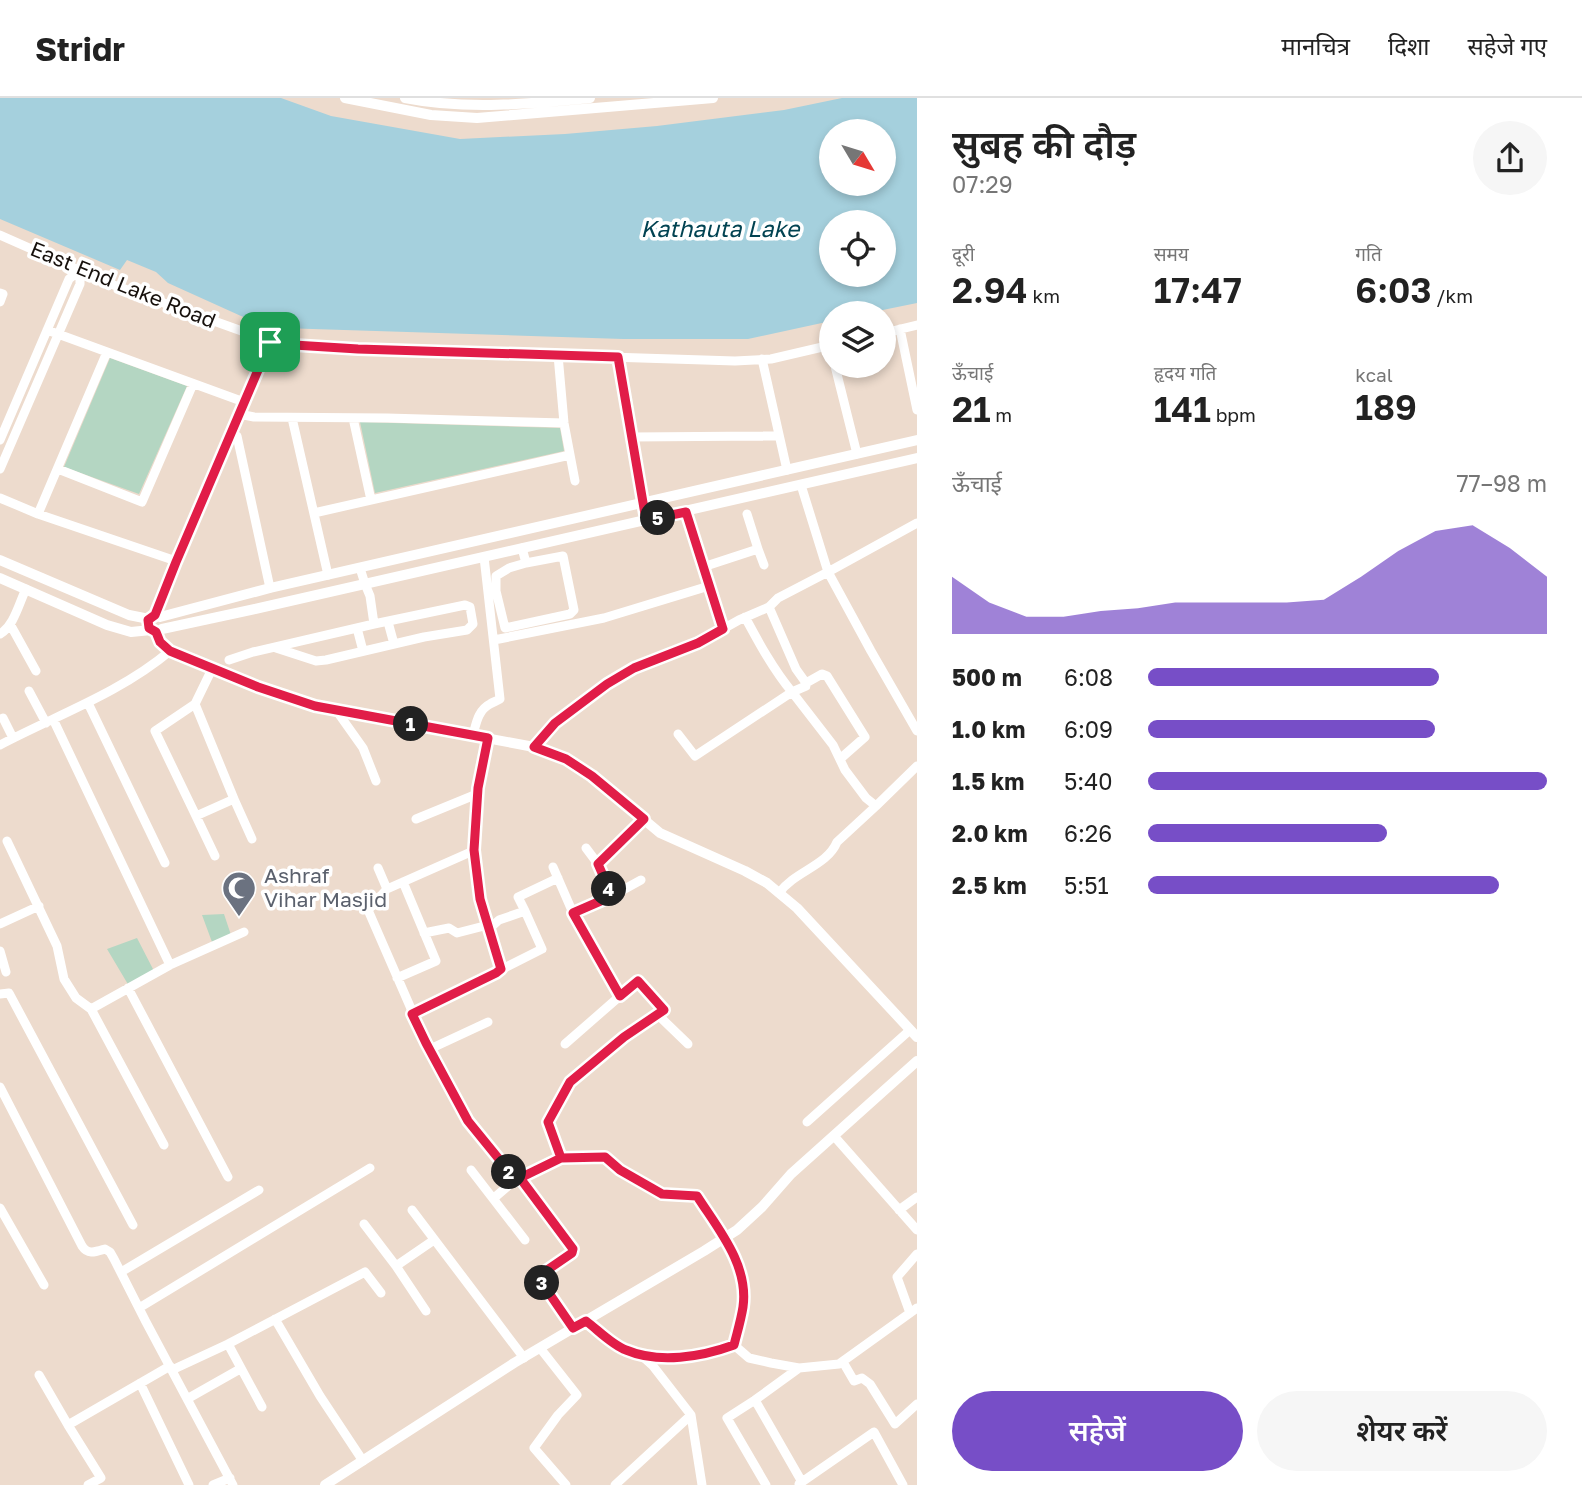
<!DOCTYPE html>
<html lang="hi">
<meta charset="utf-8">
<style>
body{margin:0;font-family:"Golos Text","Noto Sans Devanagari",sans-serif;background:#f6f6f6;color:#222;height:100vh;display:flex;flex-direction:column;font-size:26px;white-space:nowrap}
*{box-sizing:border-box;margin:0}
p{font-size:23px;color:#767676}
.icon{flex:none;width:38px;height:38px;fill:none;stroke:currentColor;stroke-width:2;stroke-linecap:round;stroke-linejoin:round}
.map{position:relative;flex:1;overflow:hidden}
.drawer{display:flex;flex-direction:column;background:#fff;width:665px}
.drawer>*{flex:none}
.needle{width:46px;rotate:128deg}
.controls{position:absolute;left:819px;top:21px;display:grid;gap:14px}
.controls a{display:grid;place-items:center;width:77px;height:77px;border-radius:50%;background:#fff;box-shadow:0 4px 10px #0003;font-size:35px}
.pin{position:absolute;display:grid;place-items:center;width:60px;height:60px;color:#fff;margin:-30px;border-radius:14px;box-shadow:0 4px 10px #0006}
.km{position:absolute;width:35px;height:35px;margin:-18px;border-radius:50%;background:#222;color:#fff;font-size:19px;line-height:35px;text-align:center}
.round{display:grid;place-items:center;flex:none;width:74px;height:74px;border-radius:37px;background:#f6f6f6}
.head{display:flex;align-items:center;justify-content:space-between;height:119px;padding:0 35px}
h1{font-size:38px;font-weight:600;line-height:52px}
.metrics{display:grid;grid-template-columns:repeat(3,1fr);gap:10px;height:119px;padding:7px 35px}
.metrics div{display:grid;align-content:center}
.metrics b{font-size:35px;font-weight:600}
.metrics small{font-size:19px;font-weight:400}
.metrics p{font-size:19px}
.chart{height:196px;padding:14px 35px}
.chart p{display:flex;justify-content:space-between}
.chart svg{width:100%;height:126px;margin-top:7px;fill:#774ec7;opacity:.7}
.primary-button{display:flex;gap:14px;margin-top:auto;padding:14px 35px}
.primary-button a{flex:1;height:80px;border-radius:42px;background:#774ec7;color:#fff;font-size:28px;font-weight:600;line-height:80px;text-align:center}
.primary-button a+a{background:#f6f6f6;color:#222}
ul{padding:0 35px;list-style:none;font-size:23px}
li{display:grid;grid-template-columns:112px 84px 1fr;align-items:center;height:52px}
li i{height:18px;border-radius:9px;background:#774ec7}
header{display:flex;align-items:center;gap:42px;box-sizing:border-box;height:98px;padding:0 35px;background:#fff;border-bottom:2px solid #e0e0e0}
header strong{font-size:33px}
nav{display:flex;gap:38px;margin-inline-start:auto;font-size:24px}
main{display:flex;flex:1;min-height:0}
.map>svg:first-child{display:block}
</style>
<header>
<strong>Stridr</strong>
<nav><a>मानचित्र</a><a>दिशा</a><a>सहेजे गए</a></nav>
</header>
<main>
<div class="map">
<svg width="917" height="1387" viewBox="0 0 917 1387">
<rect width="100%" height="100%" fill="#eddbcd"/>
<!-- green -->
<path fill="#b4d6c2" d="M 110,260 L 187,288 L 139,396 L 64,369 Z
M 360,324 L 560,330 L 564,353 L 375,395 Z
M 224,816 L 231,837 L 212,844 L 202,817 Z
M 137,840 L 154,873 L 129,888 L 107,851 Z"/>
<!-- water -->
<path fill="#a5d0dd" fill-rule="evenodd" d="M 0,0 L 281,0 L 331,18 L 460,41 L 565,36 L 657,28 L 784,12 L 842,0 L 917,0 L 917,205 L 868,215 L 831,215 L 831,223 L 748,241 L 623,241 L 281,230 L 261,226 L 241,218 L 168,185 L 156,174 L 127,162 L 120,172 L 0,121 ZM 831,33 L 884,33 L 884,86 L 831,86 ZM 831,124 L 884,124 L 884,177 L 831,177 Z"/>
<g fill="none" stroke-linecap="round" stroke-linejoin="round">
<!-- minor -->
<path stroke="#fff" stroke-width="9" d="M 0,137 L 108,185 L 278,246 L 358,251 L 735,263 L 771,261 L 831,247
M 0,195 L 3,196 L 0,204
M 900,231 L 917,312
M 47,232 L 244,304
M 884,235 L 917,227
M 558,257 L 564,325 L 575,383
M 618,259 L 646,422
M 762,261 L 787,372
M 835,268 L 857,356
M 239,316 L 254,319 L 387,320 L 564,325
M 292,320 L 328,477
M 353,320 L 371,402
M 231,335 L 237,338 L 270,490
M 632,339 L 779,338
M 0,342 L 69,181 L 80,172
M 0,371 L 80,186 L 80,172
M 58,371 L 142,404 L 193,286
M 0,400 L 38,416 L 176,463
M 686,413 L 723,531
M 314,415 L 570,357
M 38,416 L 107,254
M 917,425 L 828,474 L 871,553 L 917,633
M 522,450 L 526,465 L 509,470 L 496,478 L 496,493 L 505,530 L 570,516 L 574,512 L 563,458 L 526,465
M 758,451 L 764,467
M 703,469 L 758,451 L 747,416
M 155,518 L 176,463 L 270,244
M 388,524 L 394,546
M 10,526 L 36,573
M 357,530 L 363,553
M 0,536 C 14,528 19,505 26,491
M 494,542 L 604,520 L 709,488
M 276,550 L 316,563 L 326,562 L 424,539 L 467,532 L 473,526 L 470,509 L 465,507 L 374,526 L 370,498 L 365,486 L 360,470
M 229,562 L 253,554 L 374,526
M 806,585 L 822,576 L 827,578 L 865,639 L 840,661
M 29,593 L 46,625
M 88,605 L 165,765
M 195,606 L 155,633 L 196,718 L 234,701 L 195,606 L 212,571
M 336,612 L 363,650 L 376,683
M 3,620 L 13,640
M 53,621 L 170,867 L 91,911
M 678,636 L 695,658 L 792,594 C 773,571 759,545 745,519
M 473,637 C 476,626 478,612 490,606 C 493,604 497,603 500,601 L 484,459
M 0,647 C 57,617 120,595 170,553
M 534,649 L 555,625 L 607,586 L 634,570 L 698,545 L 739,522 L 769,509
M 234,701 L 252,741
M 876,708 L 917,668
M 196,718 L 215,758
M 416,721 L 477,696
M 644,721 L 598,766 L 612,798 L 573,815 L 620,898 L 638,883 L 664,912 L 658,917
M 7,743 L 57,848 L 64,881 L 76,900 L 91,911 L 164,1047
M 586,750 L 598,766
M 473,753 L 480,801 L 489,831
M 553,769 L 573,815
M 378,770 L 387,791 L 473,753 L 478,690 L 488,640
M 387,791 L 368,812 L 426,945 L 468,1023 L 515,1082 L 561,1060 L 605,1059 L 620,1072 L 661,1096 L 697,1098 C 719,1131 749,1167 743,1209 C 741,1222 737,1235 734,1247
M 779,795 C 795,773 827,768 837,744 L 876,708 L 866,700 L 845,672 L 833,647 L 792,594 L 806,588 L 806,585 L 796,571 L 769,509 L 778,500 L 828,474 L 801,387
M 612,798 L 641,782
M 525,813 L 518,799 L 558,780
M 0,826 L 39,808
M 424,835 L 449,830 L 457,835 L 488,827
M 0,853 L 6,874
M 170,867 L 244,834
M 397,880 L 436,863 L 403,784
M 128,890 L 228,1079
M 0,896 L 9,895 L 133,1127
M 413,916 L 542,851 L 525,813 L 499,822 L 489,831 L 501,871
M 565,946 L 620,898
M 430,951 L 488,924
M 0,989 L 82,1148 C 88,1157 95,1154 105,1151 L 110,1154 L 114,1161 L 146,1224 L 233,1387
M 807,1024 L 910,932
M 834,1038 L 917,1132
M 561,1060 L 548,1024 L 570,984 L 624,939 L 658,917 L 688,946
M 471,1072 L 525,1142
M 520,1080 L 574,1151 L 572,1155 L 544,1173 L 540,1177 L 540,1182 L 573,1230
M 494,1100 L 515,1082
M 0,1110 L 44,1187
M 412,1112 L 524,1260
M 899,1112 L 917,1099
M 364,1126 L 396,1168
M 121,1174 L 259,1092
M 139,1210 L 370,1070
M 426,1213 L 396,1168 L 434,1142
M 910,1215 L 897,1179 L 917,1156
M 275,1221 L 320,1298 L 363,1363
M 586,1223 C 598,1232 612,1247 626,1252 C 659,1266 701,1259 734,1247 L 749,1260 L 771,1265 L 799,1270 L 839,1266 L 917,1210
M 228,1246 L 262,1309
M 540,1250 L 577,1297 L 558,1317 L 534,1350 L 566,1387
M 642,1258 L 653,1268 L 691,1317 L 702,1387
M 843,1264 L 854,1283 L 862,1280 L 870,1286 L 895,1326 L 917,1306
M 172,1272 L 228,1246 L 365,1174 L 381,1195
M 39,1277 L 68,1327 L 170,1268
M 140,1285 L 189,1387
M 187,1301 L 240,1271
M 755,1302 L 799,1270
M 68,1327 L 101,1380 L 88,1387
M 799,1386 L 874,1334 L 903,1387
M 213,1387 L 230,1380
M 615,1387 L 691,1317
M 766,1387 L 727,1320 L 755,1302 L 802,1384"/>
<!-- tertiary -->
<path stroke="#fff" stroke-width="10" d="M 345,0 L 431,17 L 477,20 L 713,0
M 405,0 C 466,12 529,6 590,0
M 0,462 L 129,517 L 149,521
M 0,480 L 107,527 L 131,534 L 151,532
M 160,519 L 270,490 L 917,342
M 162,531 L 255,511 L 917,360
M 156,534 L 160,544 L 170,553 L 258,589 L 315,608 L 534,649 L 566,661 L 592,678 L 660,735 L 745,773 L 767,785 L 797,810 L 917,939
M 325,1387 L 514,1265 L 704,1153 L 737,1132 L 762,1109 L 791,1076 L 917,963"/>
</g>
<g fill="none" stroke-linecap="round" stroke-linejoin="round">
<!-- route casing -->
<g stroke="#fff" stroke-width="14">
<path id="route" d="M 270,244 L 176,464 L 155,517 L 148,522 L 149,530 L 156,534 L 160,544 L 170,553 L 258,589 L 315,608 L 488,640 L 478,690 L 474,752 L 480,801 L 501,871 L 496,875 L 412,916 L 426,945 L 468,1023 L 516,1082 L 520,1080 L 561,1060 L 605,1059 L 620,1072 L 662,1096 L 697,1098 C 718,1131 749,1167 743,1209 C 741,1222 737,1235 734,1247 C 701,1259 659,1266 626,1252 C 612,1247 598,1232 586,1223 L 573,1230 L 540,1182 L 540,1177 L 572,1155 L 573,1151 L 520,1080 L 561,1060 L 548,1024 L 570,984 L 624,939 L 664,912 L 638,883 L 620,898 L 573,815 L 612,798 L 598,766 L 644,721 L 592,678 L 566,661 L 534,649 L 555,625 L 607,586 L 634,570 L 698,545 L 723,531 L 686,414 L 646,422 L 618,259 L 358,251 L 278,246 L 270,244"/>
</g>
<!-- route -->
<use href="#route" stroke="#e11d48" stroke-width="9"/>
</g>
<!-- icons -->
<defs>
<g id="mosque-pin" transform="scale(1.75)"><path d="M0 17L-7.5 6A9.5 9.5 0 1 1 7.5 6Z" fill="#6b7280" stroke="#fff"/><path d="M3.5-4.9A6 6 0 1 0 3.5 4.9A5 5 0 1 1 3.5-4.9Z" fill="#fff"/></g>
</defs>
<g fill-rule="evenodd">
<use href="#mosque-pin" x="239" y="790"/>
</g>
<g text-anchor="middle" stroke-width="7" stroke-linejoin="round" paint-order="stroke">
<!-- street labels -->
<g font-size="21" fill="#16100c" stroke="#fff">
<text transform="translate(123 187) rotate(22)" y="7">East End Lake Road</text>
</g>
<!-- worship labels -->
<g font-size="21" fill="#5b616d" stroke="#fff" text-anchor="start">
<text x="264" y="785">Ashraf<tspan x="264" dy="24">Vihar Masjid</tspan></text>
</g>
<!-- water labels -->
<g font-size="23" font-style="italic" fill="#024352" stroke="#fff">
<text x="720" y="139">Kathauta Lake</text>
</g>
</g>
</svg>
<div class="controls">
<a><svg class="needle" viewBox="-14 -14 28 28"><path d="M0-13l5 13h-10z" fill="#e53935"/><path d="M0 13l5-13h-10z" fill="#767676"/></svg></a>
<a><svg class="icon" aria-label="locate" viewBox="0 0 24 24"><circle cx="12" cy="12" r="6"/><path d="M12 2v4M12 18v4M2 12h4M18 12h4"/></svg></a>
<a><svg class="icon" aria-label="layers" viewBox="0 0 24 24"><path d="M12 4l9 5-9 5-9-5zM3 14l9 5 9-5"/></svg></a>
</div>
<div class="pin" style="left:270px;top:244px;background:#1e9e55"><svg class="icon" aria-label="arrive" viewBox="0 0 24 24"><path d="M6 21V4h12l-3 4 3 4H6"/></svg></div>
<b class="km" style="left:411px;top:626px">1</b>
<b class="km" style="left:509px;top:1074px">2</b>
<b class="km" style="left:542px;top:1185px">3</b>
<b class="km" style="left:609px;top:791px">4</b>
<b class="km" style="left:658px;top:420px">5</b>
</div>
<section class="drawer">
<div class="head"><div><h1>सुबह की दौड़</h1><p>07:29</p></div><a class="round"><svg class="icon" aria-label="share" viewBox="0 0 24 24"><path d="M12 15V3M7 8l5-5 5 5M5 13v7h14v-7"/></svg></a></div>
<div class="metrics">
<div><p>दूरी</p><b>2.94<small> km</small></b></div>
<div><p>समय</p><b>17:47</b></div>
<div><p>गति</p><b>6:03<small> /km</small></b></div>
</div>
<div class="metrics">
<div><p>ऊँचाई</p><b>21<small> m</small></b></div>
<div><p>हृदय गति</p><b>141<small> bpm</small></b></div>
<div><p>kcal</p><b>189</b></div>
</div>
<div class="chart"><p><span>ऊँचाई</span>77–98 m</p>
<svg viewBox="0 0 160 44" preserveAspectRatio="none"><path d="M0 44V24L10 33L20 38L30 38L40 36L50 35L60 33L70 33L80 33L90 33L100 32L110 24L120 15L130 8L140 6L150 14L160 24V44z"/></svg>
</div>
<ul>
<li><b>500 m</b>6:08<i style="width:73%"></i></li>
<li><b>1.0 km</b>6:09<i style="width:72%"></i></li>
<li><b>1.5 km</b>5:40<i style="width:100%"></i></li>
<li><b>2.0 km</b>6:26<i style="width:60%"></i></li>
<li><b>2.5 km</b>5:51<i style="width:88%"></i></li>
</ul>
<div class="primary-button"><a>सहेजें</a><a>शेयर करें</a></div>
</section>
</main>
